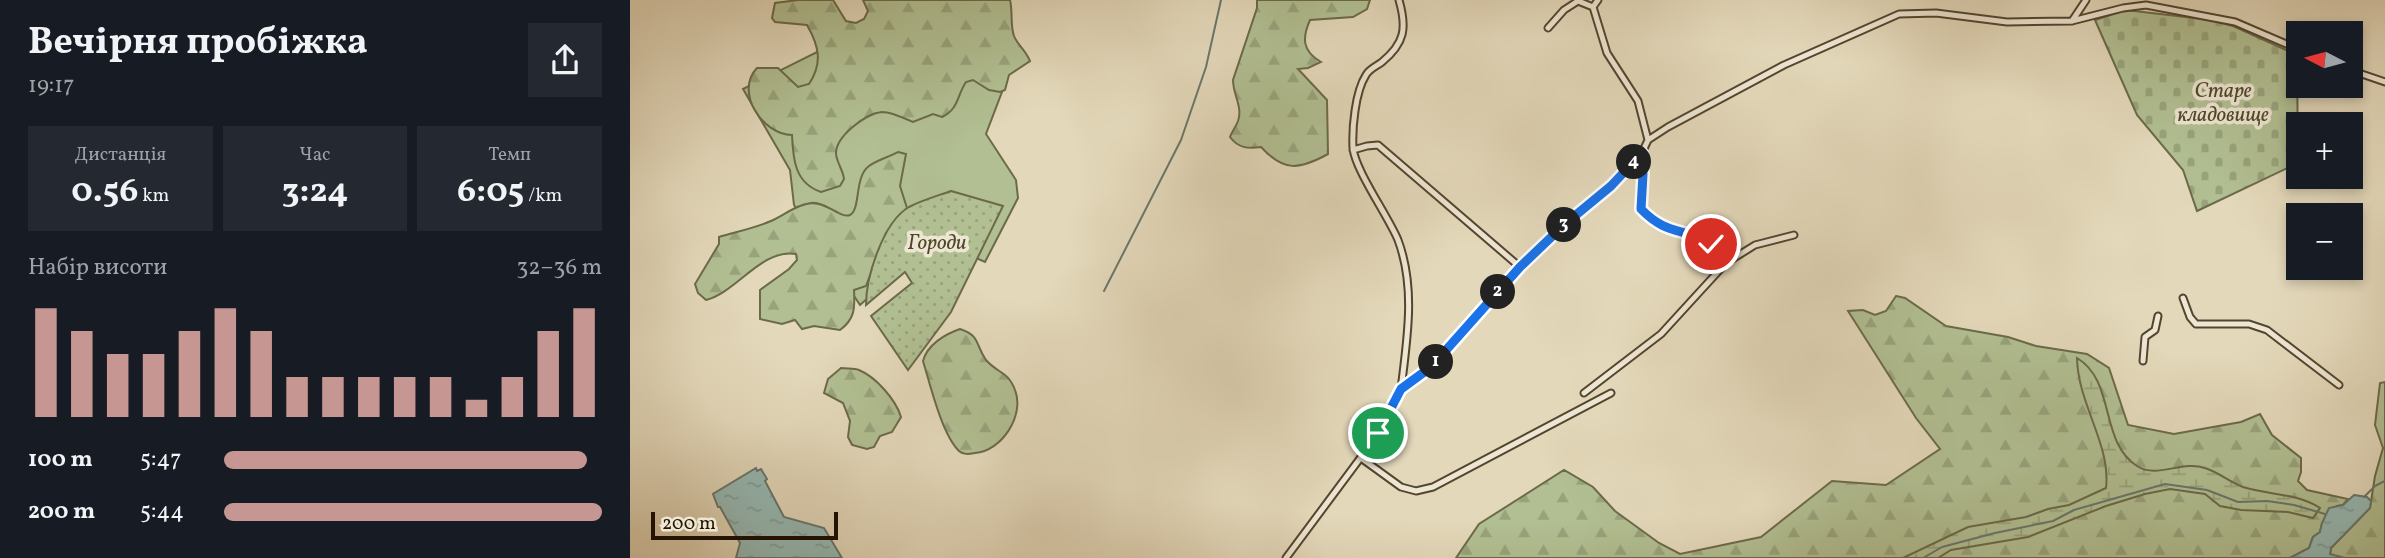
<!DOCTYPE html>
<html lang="uk">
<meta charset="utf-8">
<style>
body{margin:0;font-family:Vollkorn,serif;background:#242831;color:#f1f3f6;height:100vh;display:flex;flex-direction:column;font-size:26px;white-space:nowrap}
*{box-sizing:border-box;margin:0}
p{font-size:23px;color:#9ea1a6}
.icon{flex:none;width:38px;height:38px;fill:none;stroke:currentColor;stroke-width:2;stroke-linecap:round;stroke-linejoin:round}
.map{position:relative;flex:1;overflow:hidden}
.side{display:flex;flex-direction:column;background:#171b24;width:630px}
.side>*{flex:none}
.needle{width:46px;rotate:276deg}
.controls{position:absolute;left:1656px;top:21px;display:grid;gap:14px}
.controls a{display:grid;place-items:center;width:77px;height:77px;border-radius:0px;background:#171b24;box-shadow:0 4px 10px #0003;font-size:35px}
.scale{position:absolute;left:21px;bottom:18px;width:187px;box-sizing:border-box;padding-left:7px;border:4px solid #251401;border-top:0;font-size:19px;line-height:24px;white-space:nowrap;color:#251401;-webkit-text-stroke:5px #ede6d2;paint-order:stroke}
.pin{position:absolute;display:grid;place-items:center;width:60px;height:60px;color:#fff;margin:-30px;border:4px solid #fff;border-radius:50%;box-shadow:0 2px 7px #0007}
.km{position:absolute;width:35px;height:35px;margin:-18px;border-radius:50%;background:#222;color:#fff;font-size:19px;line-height:35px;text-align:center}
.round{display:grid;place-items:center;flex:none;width:74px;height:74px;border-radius:0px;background:#242831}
.overview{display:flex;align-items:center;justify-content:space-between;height:119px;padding:0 28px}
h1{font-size:38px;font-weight:700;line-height:52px}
.metrics{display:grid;grid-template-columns:repeat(3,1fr);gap:10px;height:119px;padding:7px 28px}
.metrics div{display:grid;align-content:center;border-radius:0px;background:#242831;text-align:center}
.metrics b{font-size:35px;font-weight:700}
.metrics small{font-size:19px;font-weight:400}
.metrics p{font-size:19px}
.chart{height:196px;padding:14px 28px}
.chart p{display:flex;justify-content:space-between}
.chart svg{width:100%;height:126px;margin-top:7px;stroke:#c59692;stroke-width:6}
ul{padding:0 28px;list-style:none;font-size:23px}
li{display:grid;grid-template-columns:112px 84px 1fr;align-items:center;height:52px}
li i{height:18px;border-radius:9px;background:#c59692}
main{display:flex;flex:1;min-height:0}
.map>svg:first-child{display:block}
</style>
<main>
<section class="side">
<div class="overview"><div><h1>Вечірня пробіжка</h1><p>19:17</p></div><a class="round"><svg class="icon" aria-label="share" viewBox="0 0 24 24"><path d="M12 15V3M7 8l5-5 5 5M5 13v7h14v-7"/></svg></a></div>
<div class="metrics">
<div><p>Дистанція</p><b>0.56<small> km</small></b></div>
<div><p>Час</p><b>3:24</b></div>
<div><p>Темп</p><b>6:05<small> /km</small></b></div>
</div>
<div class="chart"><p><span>Набір висоти</span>32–36 m</p>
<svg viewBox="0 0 160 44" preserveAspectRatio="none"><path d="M5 44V6M15 44V14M25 44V22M35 44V22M45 44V14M55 44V6M65 44V14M75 44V30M85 44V30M95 44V30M105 44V30M115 44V30M125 44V38M135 44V30M145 44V14M155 44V6"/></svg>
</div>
<ul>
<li><b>100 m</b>5:47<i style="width:96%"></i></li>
<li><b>200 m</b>5:44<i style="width:100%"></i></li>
</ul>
</section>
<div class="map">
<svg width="1755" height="558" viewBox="0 0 1755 558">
<defs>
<pattern id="forest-firs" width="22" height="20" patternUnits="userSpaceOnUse" patternTransform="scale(1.75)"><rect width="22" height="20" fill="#b1bf92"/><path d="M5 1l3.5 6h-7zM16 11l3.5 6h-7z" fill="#98a37c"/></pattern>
<pattern id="wetland-marsh" width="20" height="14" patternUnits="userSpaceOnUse" patternTransform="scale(1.75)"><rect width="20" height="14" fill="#b1bf92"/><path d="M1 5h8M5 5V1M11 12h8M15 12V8" fill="none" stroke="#98a37c"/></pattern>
<pattern id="cemetery-stones" width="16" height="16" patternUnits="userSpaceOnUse" patternTransform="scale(1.75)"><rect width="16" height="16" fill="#b1bf92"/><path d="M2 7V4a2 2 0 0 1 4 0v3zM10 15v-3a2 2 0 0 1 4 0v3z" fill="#98a37c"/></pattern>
<pattern id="park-dots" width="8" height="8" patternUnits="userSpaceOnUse" patternTransform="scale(1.75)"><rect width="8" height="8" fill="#b1bf92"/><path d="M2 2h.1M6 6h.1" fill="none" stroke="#98a37c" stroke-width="1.8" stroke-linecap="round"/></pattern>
<pattern id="water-ripples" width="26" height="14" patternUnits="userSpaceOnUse" patternTransform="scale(1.75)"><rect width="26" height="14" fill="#96b9b4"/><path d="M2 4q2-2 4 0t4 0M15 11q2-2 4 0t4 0" fill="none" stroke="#819e99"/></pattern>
</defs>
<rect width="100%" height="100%" fill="#e3d8ba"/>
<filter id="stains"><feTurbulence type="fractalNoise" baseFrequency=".00286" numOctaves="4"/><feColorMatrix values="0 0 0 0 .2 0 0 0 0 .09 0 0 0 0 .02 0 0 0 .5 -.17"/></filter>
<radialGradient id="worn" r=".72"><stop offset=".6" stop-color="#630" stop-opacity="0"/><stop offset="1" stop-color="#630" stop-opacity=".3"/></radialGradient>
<!-- grass -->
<path fill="#b1bf92" stroke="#6b6a4a" stroke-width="2" d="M 197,47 L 388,50 L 356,134 L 386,180 L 388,198 L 355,262 L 344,257 L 273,267 L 230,305 L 164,205 L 160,170 L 113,89 Z"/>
<!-- forest -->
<path fill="url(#forest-firs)" stroke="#6b6a4a" stroke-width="2" d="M 168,0 L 203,0 L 216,21 L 226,23 L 234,19 L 238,11 L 233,0 L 380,0 C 383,12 380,25 384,36 C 388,46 395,49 400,61 L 379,75 L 375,90 L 370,92 L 359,90 L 343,80 L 336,82 C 327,95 329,109 312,117 L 303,114 L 283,122 C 274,118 261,112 252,112 C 236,113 205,137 206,154 C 207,163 213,170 214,179 L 210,186 L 191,192 C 165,183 163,160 162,135 C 133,135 104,92 127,68 L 148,68 L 168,87 L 179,84 C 193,63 189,46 177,25 L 145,22 L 142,18 L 145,3 Z
M 627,0 L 740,0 L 737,9 L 723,17 L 680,20 C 672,38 672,51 691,62 L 678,68 L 668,69 L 697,100 L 698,154 C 669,170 654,172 631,147 C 618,149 608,148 600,137 C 602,131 606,127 608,121 C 613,107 603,95 603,80 L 627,8 Z
M 268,152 L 276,154 L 270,186 L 277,208 L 256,233 L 236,286 L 224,290 C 225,308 225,319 210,330 L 184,326 L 172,329 L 165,320 L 152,324 L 130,319 L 130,290 L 159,269 L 167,260 L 166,254 C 132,248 107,292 76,300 L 68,293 L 65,284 L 89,244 L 89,237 C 106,232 125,228 141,221 C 155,215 165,205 181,203 C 195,201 211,219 220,215 C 231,209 224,177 239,166 C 247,160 259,157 268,152 Z
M 1266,296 L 1275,298 L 1316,326 L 1378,337 L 1406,346 L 1457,354 L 1479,368 L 1498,425 L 1544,434 L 1611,422 L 1630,414 L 1642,435 L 1671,458 L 1671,472 L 1668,481 L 1677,490 L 1718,499 L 1713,505 L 1707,506 L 1692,523 L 1690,532 L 1683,537 L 1679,548 L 1660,558 L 826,558 L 849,524 L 934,470 L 963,487 L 985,511 L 1029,543 L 1050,554 L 1131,537 L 1202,481 L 1256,485 L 1310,449 L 1286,418 L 1218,311 L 1233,310 L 1245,315 L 1256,311 Z
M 330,329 C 351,336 345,345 356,360 C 367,373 378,371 385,390 C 395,415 372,451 345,453 C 339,454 333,455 329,451 C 312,435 300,384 293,361 C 297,345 315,334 330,329 Z
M 211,368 C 217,369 224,368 229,370 C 246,377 266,400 271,417 L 262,432 L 250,436 L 244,447 L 237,449 L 222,445 L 218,437 L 220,421 L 213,403 L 194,393 L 198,379 Z
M 1755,382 L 1755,558 L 1709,558 L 1700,554 L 1701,548 L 1740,508 L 1745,476 L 1753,448 L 1745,425 L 1750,383 Z"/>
<!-- wetland -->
<path fill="url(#wetland-marsh)" stroke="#6b6a4a" stroke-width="2" d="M 1447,358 C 1486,381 1469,442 1507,466 C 1527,479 1552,460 1575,468 C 1588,472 1600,482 1613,487 C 1638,495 1667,493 1690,508 L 1683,518 L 1658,512 L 1611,510 L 1590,506 L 1575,494 L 1540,489 L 1515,494 L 1476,506 L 1398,537 L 1321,550 L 1308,558 L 1273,558 L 1338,527 L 1396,517 L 1418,509 L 1439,505 L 1476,488 C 1481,444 1448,405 1447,358 Z"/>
<!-- cemetery -->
<path fill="url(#cemetery-stones)" stroke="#6b6a4a" stroke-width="2" d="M 1496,10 L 1581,20 L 1603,26 L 1667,55 L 1668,163 L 1567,211 L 1553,170 L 1507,115 L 1465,20 Z"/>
<!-- park -->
<path fill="url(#park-dots)" stroke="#6b6a4a" stroke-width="2" d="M 321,191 L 373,206 L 321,312 L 278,370 L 241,316 L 282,283 L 275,272 L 236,305 C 236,277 253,222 279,207 C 292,200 307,196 321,191 Z"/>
<!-- water -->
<path fill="url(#water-ripples)" stroke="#69776c" stroke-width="2" d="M 126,468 L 127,471 L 131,469 L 137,479 L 135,481 L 154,517 L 194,528 L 212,558 L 106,558 L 110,543 L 90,507 L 88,507 L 83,494 Z
M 1724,495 L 1737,497 L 1741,501 L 1740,508 L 1701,548 L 1700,554 L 1715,558 L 1660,558 L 1679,548 L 1683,537 L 1690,532 L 1692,523 L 1699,508 L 1713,505 Z"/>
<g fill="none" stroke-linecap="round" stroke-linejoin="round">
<!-- stream -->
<path stroke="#69776c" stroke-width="2" d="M 474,291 L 551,140 L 576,67 L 591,0
M 1734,497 L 1745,486 L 1755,481
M 1293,558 L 1312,547 L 1365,533 L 1423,521 L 1444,510 L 1535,484 L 1577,490 L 1608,502 L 1637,501 L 1664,505 L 1695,514"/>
<!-- street casing -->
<g stroke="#54452f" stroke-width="9">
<path id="street" d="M 769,0 C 777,28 775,43 752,62 C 747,66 739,69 736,75 C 725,92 722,129 723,148 C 725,170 758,216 768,240 C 786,288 777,340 771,389
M 968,0 L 963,7 L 977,53 L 1008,101 L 1018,140
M 1442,21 L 1456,0
M 918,28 L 934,10 L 948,1 L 963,7
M 1720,70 L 1755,82
M 723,150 L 737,146 L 748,145 L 890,267
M 1096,263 L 1125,245 L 1164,235
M 1553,298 L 1560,317 L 1566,324 L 1619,324 L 1637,330 L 1709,385
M 1513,361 L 1515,337 L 1525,330 L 1528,316
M 954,393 L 1031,334 L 1096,263 L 1081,244 L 1068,236 L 1036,229 L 1022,220 L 1011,209 L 1013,174 L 1012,153
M 731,458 L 771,487 L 786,491 L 803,487 L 981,393
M 656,558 L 743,441 L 771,389 L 801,367 L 890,267 L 935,224 L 981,186 L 1012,153 L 1018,140 L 1038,127 L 1154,65 L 1269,14 L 1306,13 L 1377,22 L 1442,21 L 1493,8 L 1516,5 L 1605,22 L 1668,49"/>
</g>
<!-- street -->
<use href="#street" stroke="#ede6d2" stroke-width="5"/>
</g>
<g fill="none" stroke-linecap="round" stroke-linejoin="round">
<!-- route casing -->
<g stroke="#fff" stroke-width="14">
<path id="route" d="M 748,433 L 771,389 L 801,367 L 890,267 L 935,224 L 981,186 L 1012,153 L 1013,174 L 1011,209 C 1037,236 1053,227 1081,244"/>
</g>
<!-- route -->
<use href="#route" stroke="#1a73e8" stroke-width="9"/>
</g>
<g text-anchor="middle" stroke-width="7" stroke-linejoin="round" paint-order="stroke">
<!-- park labels -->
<g font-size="21" font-style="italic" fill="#4f472c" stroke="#ede6d2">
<text x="1593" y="97">Старе<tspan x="1593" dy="24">кладовище</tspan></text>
<text x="307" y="249">Городи</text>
</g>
</g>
<rect width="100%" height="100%" filter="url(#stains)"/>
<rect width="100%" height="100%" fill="url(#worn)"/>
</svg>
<div class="controls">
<a><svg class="needle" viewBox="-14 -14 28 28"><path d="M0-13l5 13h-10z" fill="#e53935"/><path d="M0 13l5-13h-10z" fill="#9ea1a6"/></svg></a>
<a>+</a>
<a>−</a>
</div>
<div class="scale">200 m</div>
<div class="pin" style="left:748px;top:433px;background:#1e9e55"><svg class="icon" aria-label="arrive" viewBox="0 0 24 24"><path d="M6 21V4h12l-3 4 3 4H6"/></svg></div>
<div class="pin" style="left:1081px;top:244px;background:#d93025"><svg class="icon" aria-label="check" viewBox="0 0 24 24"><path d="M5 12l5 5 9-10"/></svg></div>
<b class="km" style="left:806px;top:362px">1</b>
<b class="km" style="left:868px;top:292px">2</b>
<b class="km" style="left:934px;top:225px">3</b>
<b class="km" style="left:1004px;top:162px">4</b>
</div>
</main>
